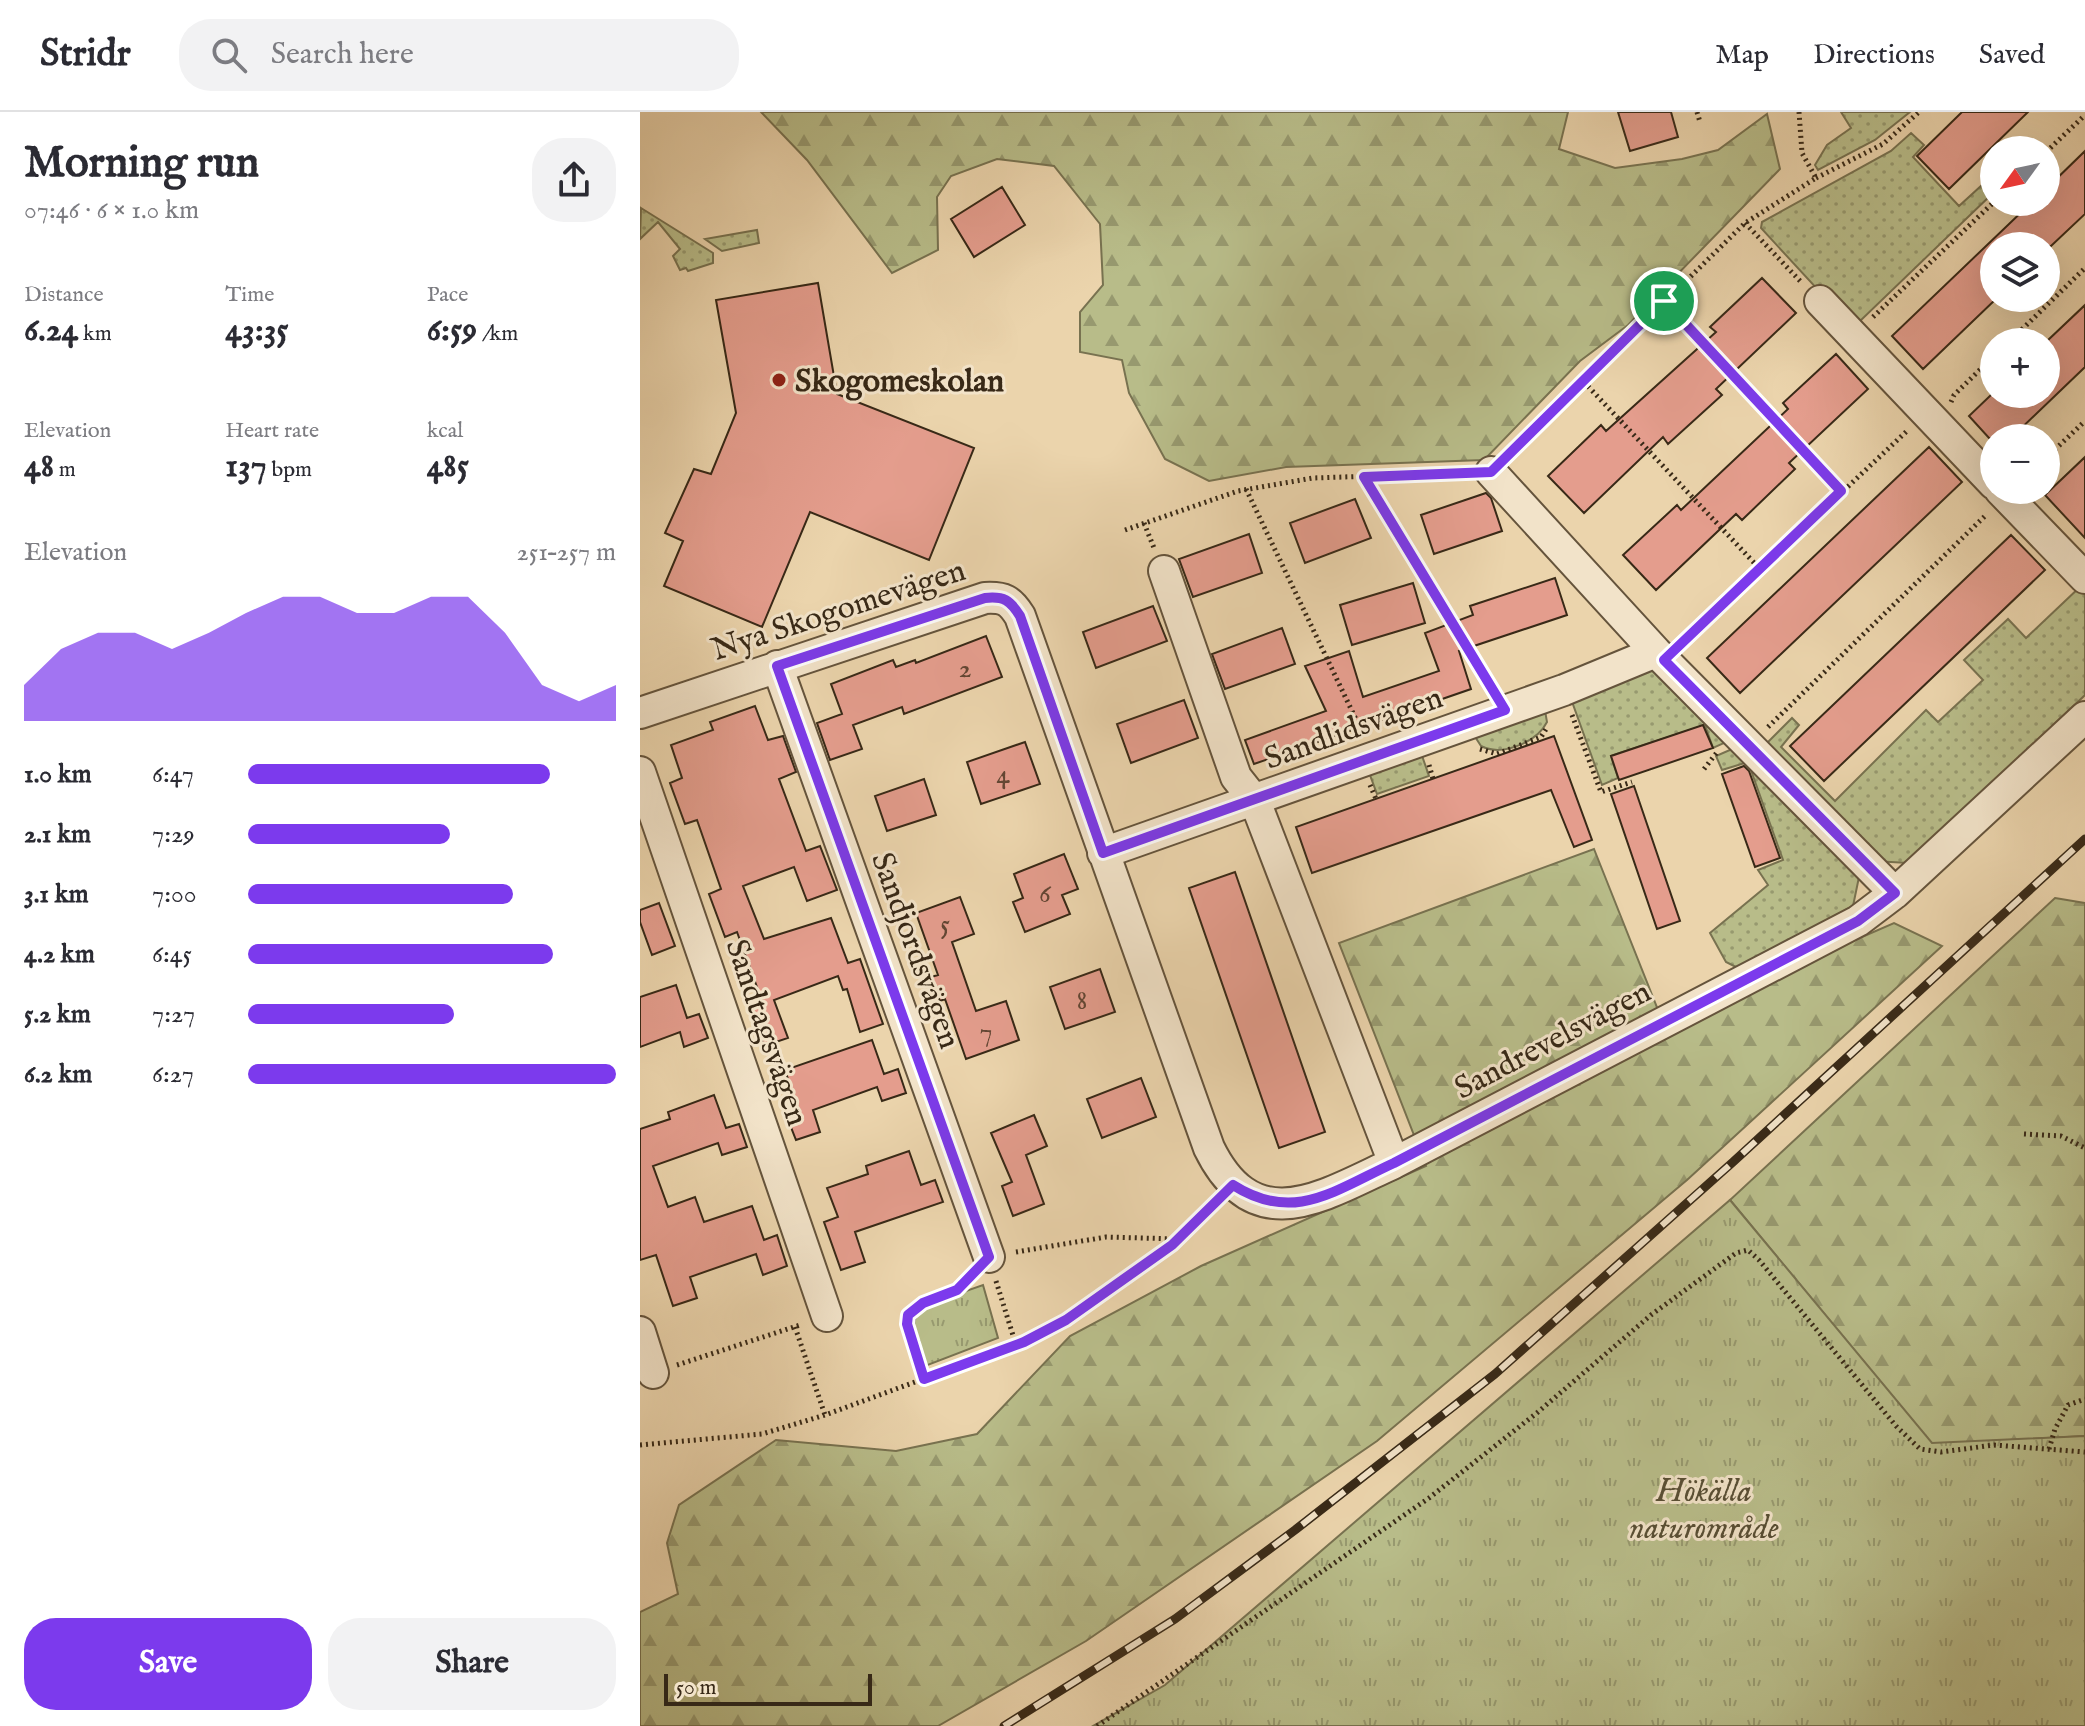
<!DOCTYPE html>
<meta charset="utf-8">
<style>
body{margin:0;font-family:"IM FELL English",serif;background:#f2f2f3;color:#2b2b33;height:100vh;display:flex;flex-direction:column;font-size:30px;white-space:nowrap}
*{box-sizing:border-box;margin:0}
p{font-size:26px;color:#7c7c81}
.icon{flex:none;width:44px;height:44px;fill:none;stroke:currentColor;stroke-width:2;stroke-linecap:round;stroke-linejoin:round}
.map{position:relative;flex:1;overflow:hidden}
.sheet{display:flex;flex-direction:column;background:#fff;width:640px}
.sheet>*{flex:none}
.needle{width:52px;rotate:237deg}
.controls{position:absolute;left:1340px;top:24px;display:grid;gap:16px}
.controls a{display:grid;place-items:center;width:80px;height:80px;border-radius:50%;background:#fff;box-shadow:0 8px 32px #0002;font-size:40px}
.scale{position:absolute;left:24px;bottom:20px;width:208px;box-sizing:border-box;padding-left:8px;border:4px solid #382917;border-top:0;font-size:22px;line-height:28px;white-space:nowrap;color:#382917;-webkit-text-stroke:6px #f2e3c9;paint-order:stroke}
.pin{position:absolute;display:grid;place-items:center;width:68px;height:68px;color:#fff;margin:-34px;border:4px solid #fff;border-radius:50%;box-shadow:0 2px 8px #0007}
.round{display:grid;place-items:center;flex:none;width:84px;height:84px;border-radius:32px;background:#f2f2f3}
.summary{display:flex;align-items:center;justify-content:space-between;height:136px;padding:0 24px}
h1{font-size:44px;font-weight:800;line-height:60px}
.figures{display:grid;grid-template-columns:repeat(3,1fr);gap:12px;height:136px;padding:8px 24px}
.figures div{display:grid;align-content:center}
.figures b{font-size:34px;font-weight:800}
.figures small{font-size:22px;font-weight:400}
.figures p{font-size:22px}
.chart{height:224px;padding:16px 24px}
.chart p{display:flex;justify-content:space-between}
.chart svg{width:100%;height:144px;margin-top:8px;fill:#7c3aed;opacity:.7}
.action{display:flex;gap:16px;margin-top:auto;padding:16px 24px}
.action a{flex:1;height:92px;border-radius:32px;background:#7c3aed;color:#fff;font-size:32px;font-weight:800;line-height:92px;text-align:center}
.action a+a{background:#f2f2f3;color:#2b2b33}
ul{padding:0 24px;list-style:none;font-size:26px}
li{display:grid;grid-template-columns:128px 96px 1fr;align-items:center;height:60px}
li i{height:20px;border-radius:10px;background:#7c3aed}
header{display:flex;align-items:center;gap:48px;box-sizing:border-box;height:112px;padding:0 40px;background:#fff;border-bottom:2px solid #e1e1e2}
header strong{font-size:38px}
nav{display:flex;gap:44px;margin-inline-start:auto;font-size:28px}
.search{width:560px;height:72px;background:#f2f2f3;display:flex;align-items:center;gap:20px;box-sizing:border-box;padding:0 28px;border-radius:32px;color:#7c7c81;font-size:30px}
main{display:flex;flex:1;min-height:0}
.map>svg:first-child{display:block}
</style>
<header>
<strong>Stridr</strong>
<div class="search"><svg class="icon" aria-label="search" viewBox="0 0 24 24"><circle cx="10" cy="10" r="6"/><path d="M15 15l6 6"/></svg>Search here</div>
<nav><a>Map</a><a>Directions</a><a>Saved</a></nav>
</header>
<main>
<section class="sheet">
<div class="summary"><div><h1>Morning run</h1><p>07:46 · 6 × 1.0 km</p></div><a class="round"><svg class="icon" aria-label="share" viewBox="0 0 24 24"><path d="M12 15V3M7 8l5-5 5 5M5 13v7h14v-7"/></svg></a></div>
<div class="figures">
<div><p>Distance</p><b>6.24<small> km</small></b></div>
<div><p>Time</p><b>43:35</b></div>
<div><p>Pace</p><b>6:59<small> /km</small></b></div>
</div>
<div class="figures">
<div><p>Elevation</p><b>48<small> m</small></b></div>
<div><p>Heart rate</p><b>137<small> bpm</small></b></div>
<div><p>kcal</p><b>485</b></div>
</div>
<div class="chart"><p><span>Elevation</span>251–257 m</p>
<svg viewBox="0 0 160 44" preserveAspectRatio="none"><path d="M0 44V33L10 22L20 17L30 17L40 22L50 17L60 11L70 6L80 6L90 11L100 11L110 6L120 6L130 17L140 33L150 38L160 33V44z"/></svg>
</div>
<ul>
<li><b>1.0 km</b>6:47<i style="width:82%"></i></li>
<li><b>2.1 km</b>7:29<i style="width:55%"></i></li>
<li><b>3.1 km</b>7:00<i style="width:72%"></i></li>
<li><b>4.2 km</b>6:45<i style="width:83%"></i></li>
<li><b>5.2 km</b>7:27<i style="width:56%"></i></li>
<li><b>6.2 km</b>6:27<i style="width:100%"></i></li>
</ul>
<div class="action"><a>Save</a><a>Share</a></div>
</section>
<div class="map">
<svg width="1445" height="1614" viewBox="0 0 1445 1614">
<defs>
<pattern id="grass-dots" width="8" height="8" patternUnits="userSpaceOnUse" patternTransform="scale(2)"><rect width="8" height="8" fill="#b8bc89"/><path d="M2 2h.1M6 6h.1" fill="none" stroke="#97996f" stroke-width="1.8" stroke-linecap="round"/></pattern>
<pattern id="forest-firs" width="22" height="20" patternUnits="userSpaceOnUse" patternTransform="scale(2)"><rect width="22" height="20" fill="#b8bc89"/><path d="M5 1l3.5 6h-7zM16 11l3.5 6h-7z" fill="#97996f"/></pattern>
<pattern id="park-tufts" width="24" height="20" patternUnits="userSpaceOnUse" patternTransform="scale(2)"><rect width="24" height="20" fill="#b8bc89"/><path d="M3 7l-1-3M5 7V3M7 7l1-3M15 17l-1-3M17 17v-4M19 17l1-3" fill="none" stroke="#97996f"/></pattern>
</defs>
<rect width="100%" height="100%" fill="#ebd4ac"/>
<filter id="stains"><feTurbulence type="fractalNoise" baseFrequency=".0025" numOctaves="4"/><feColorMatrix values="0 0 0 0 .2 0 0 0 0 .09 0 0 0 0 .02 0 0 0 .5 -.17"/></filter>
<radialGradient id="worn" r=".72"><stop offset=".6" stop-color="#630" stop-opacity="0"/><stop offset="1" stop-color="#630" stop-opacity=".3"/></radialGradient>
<!-- grass -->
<path fill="url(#grass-dots)" stroke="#787250" stroke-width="2" d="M 1201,0 L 1270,0 L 1235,28 L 1178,58 L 1175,53 L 1187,33 L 1211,16 Z
M 1271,21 L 1284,33 L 1273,45 L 1319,94 L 1354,62 L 1354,80 L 1218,211 L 1191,192 L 1121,116 L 1122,110 L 1251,39 Z
M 1,96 L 73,141 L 73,151 L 48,159 L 46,156 L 40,158 L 33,144 L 40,137 L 18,110 L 0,127 Z
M 117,118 L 119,131 L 82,139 L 65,127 Z
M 1441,474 L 1445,478 L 1445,583 L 1268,751 L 1234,749 L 1126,632 L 1152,606 L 1159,613 L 1141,635 L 1195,689 L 1286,598 L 1298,610 L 1343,568 L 1324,548 L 1368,507 L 1386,526 Z
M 1009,556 L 1032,562 L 1093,627 L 1073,636 L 1065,613 L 971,644 L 978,666 L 962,673 L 930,584 Z
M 904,593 L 907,610 C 897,630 862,645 841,634 L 832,620 Z
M 1099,634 L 1219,765 L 1213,794 L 1098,856 L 1086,850 L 1070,821 L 1128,773 L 1118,758 L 1143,748 L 1108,650 L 1082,658 L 1076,644 Z
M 779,635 L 789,664 L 737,682 L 727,655 Z"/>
<!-- forest -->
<path fill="url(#forest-firs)" stroke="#787250" stroke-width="2" d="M 121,0 L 928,0 L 919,37 L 975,56 L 1042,47 L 1078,38 L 1127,2 L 1140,57 L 988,213 L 940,249 L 844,348 L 646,355 L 569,369 L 525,347 L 489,281 L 482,248 L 440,240 L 440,200 L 463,173 L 460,112 L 414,54 L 357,47 L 311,64 L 297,85 L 298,138 L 252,161 L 167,48 Z
M 954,737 L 1028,923 L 1215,828 L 1254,811 L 1302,834 L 1047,1068 L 737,1329 L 446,1529 L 298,1614 L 0,1614 L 0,1500 L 38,1482 L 27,1431 L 39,1393 L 136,1328 L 256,1339 L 337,1322 L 430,1224 L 561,1154 L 786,1054 L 699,831 Z
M 1415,786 L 1445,791 L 1445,1324 L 1292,1332 L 1090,1088 Z"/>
<!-- park -->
<path fill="url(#park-tufts)" stroke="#787250" stroke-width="2" d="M 1090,1088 L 1292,1331 L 1445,1324 L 1445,1614 L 453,1614 L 525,1573 Z
M 343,1173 L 358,1226 L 285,1254 C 278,1234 265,1211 283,1194 Z"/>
<!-- building -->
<path fill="#e49d8d" stroke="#382917" stroke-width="2" d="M 978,0 L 1031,0 L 1038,25 L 990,39 Z
M 1322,0 L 1388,0 L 1309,77 L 1277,44 Z
M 1445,39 L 1445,102 L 1411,134 L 1354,134 L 1354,186 L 1357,186 L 1283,257 L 1252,224 L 1392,90 L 1406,90 L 1406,77 Z
M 362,75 L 385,113 L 334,145 L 311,107 Z
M 1122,166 L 1156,201 L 1076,277 L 1082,283 L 1028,332 L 1023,325 L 944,401 L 908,364 L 961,313 L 966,319 L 1076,220 L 1070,215 Z
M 178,171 L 197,282 L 334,336 L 289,448 L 170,400 L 122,515 L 24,474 L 43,429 L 25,421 L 54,357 L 71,362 L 96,301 L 76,188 Z
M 1445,193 L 1445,255 L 1371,326 L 1349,326 L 1329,304 L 1352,282 L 1406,282 L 1406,230 Z
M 1196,242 L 1228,277 L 1149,351 L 1155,357 L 1102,408 L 1096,402 L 1016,478 L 983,443 L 1037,393 L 1041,398 L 1148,297 L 1143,291 Z
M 1289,335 L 1322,370 L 1100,581 L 1067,546 Z
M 1445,345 L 1445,426 L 1405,383 Z
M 846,381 L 851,386 L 862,419 L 794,442 L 781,403 Z
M 715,387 L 731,426 L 665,451 L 650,411 Z
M 609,422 L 622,461 L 553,485 L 539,447 Z
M 1371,423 L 1405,458 L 1184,669 L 1150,634 Z
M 915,466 L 927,503 L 819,539 L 831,577 L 614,652 L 605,628 L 686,599 L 665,554 L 709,539 L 723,585 L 799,559 L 785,521 L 833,503 L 830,494 Z
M 773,471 L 785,511 L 712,533 L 700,493 Z
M 513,494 L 527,529 L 456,556 L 443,520 Z
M 642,516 L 655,552 L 585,577 L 572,542 Z
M 346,524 L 362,565 L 264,602 L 262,595 L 213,613 L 222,637 L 190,648 L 177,611 L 202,602 L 191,572 L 253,548 L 256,555 L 275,548 L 276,551 Z
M 544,588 L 558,626 L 491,651 L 477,612 Z
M 115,594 L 128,628 L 143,624 L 156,660 L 139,667 L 166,739 L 180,734 L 197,778 L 167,789 L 154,755 L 103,774 L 124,827 L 191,806 L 208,851 L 220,847 L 243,912 L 220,920 L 207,877 L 203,878 L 198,864 L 134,888 L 148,926 L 124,934 L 109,894 L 122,889 L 97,820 L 85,825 L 69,782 L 81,777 L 57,708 L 45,712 L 30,671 L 42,666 L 31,633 L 73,618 L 70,610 Z
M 1063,613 L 1073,636 L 979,668 L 971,644 Z
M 914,624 L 952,728 L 934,735 L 911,678 L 672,761 L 656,715 Z
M 385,630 L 400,672 L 341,692 L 327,650 Z
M 1104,654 L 1109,659 L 1140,746 L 1115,755 L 1082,662 Z
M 284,667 L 296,703 L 247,719 L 235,684 Z
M 994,674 L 1040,809 L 1017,817 L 971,682 Z
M 424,742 L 438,777 L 422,783 L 430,802 L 385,820 L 373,790 L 383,786 L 374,762 Z
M 595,760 L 685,1020 L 639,1036 L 549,776 Z
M 320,785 L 334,822 L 312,830 L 336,899 L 366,889 L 379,928 L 326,947 L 305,887 L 300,889 L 291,865 L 298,863 L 276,801 Z
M 19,791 L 35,834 L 12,843 L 0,810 L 0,798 Z
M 460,857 L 475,900 L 425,917 L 410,875 Z
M 36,873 L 47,906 L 59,902 L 68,926 L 44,935 L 40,920 L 0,935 L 0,885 Z
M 232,928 L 244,962 L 258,957 L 266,981 L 242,989 L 237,975 L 173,998 L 180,1020 L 156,1028 L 147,1005 L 159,1001 L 145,958 Z
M 501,966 L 516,1005 L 462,1026 L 447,987 Z
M 74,983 L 86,1016 L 99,1012 L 107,1035 L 82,1043 L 78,1031 L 13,1054 L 28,1095 L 55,1085 L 64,1110 L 112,1094 L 124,1128 L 137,1123 L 147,1154 L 123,1163 L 116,1142 L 50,1165 L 57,1186 L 33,1194 L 16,1143 L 0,1148 L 0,1017 L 30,1007 L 28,1000 Z
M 394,1003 L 407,1034 L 386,1043 L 404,1092 L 373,1104 L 362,1074 L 372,1070 L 351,1021 Z
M 269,1039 L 281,1073 L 295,1068 L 303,1090 L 215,1120 L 225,1150 L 201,1158 L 184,1110 L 198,1105 L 187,1076 L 228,1062 L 226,1054 Z"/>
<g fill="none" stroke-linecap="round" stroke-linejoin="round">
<!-- street casing -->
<g stroke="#65543c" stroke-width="34">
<path id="street" d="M 1180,189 L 1354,372
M 851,360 L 1016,540 L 1255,781
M 1360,378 L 1445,466
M 524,459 L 596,665 L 615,689 L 754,1051
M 137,554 L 349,1145
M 0,601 L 345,486 C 364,485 370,488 380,504 L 569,1036 C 615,1130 684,1083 754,1051 L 1218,809 L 1255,781 L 1445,605
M 0,660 L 187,1204
M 463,741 L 924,578 L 1016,540
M 0,1220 L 13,1261"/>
</g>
<!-- path -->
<path stroke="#382917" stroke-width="5" stroke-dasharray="2 4" stroke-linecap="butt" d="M 1057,0 L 1060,10
M 1406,40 L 1445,3
M 1176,66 L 1243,32 L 1279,0
M 1105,111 L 1162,171
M 1024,189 L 1201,379
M 1233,205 L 1354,90
M 1369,230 L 1445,156
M 944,270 L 1119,456
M 1311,290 L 1314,283 L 1354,244
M 871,341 L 1105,111 L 1176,66 L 1162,41 L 1159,0
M 1406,346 L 1445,309
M 724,365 L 852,576
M 606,377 L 723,622
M 504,411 L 514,436
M 485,418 L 598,379 L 673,366 L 824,361
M 1042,531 L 1268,318
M 932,603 L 961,680 L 992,670
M 1128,615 L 1347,402
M 840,637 L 857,642 L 901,625 L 908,614
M 789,653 L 793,667
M 1064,657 L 1078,639
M 730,673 L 736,687
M 1384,1022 L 1421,1024 L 1445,1036
M 376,1140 L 466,1125 L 537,1127
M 356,1169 L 376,1233
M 155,1215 L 185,1303
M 37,1253 L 160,1213
M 284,1267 L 267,1212 L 268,1203 C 285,1184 313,1183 332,1165
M 0,1333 L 122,1322 L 185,1303 L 384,1230 L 426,1208 L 478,1174 L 532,1133 L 575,1090
M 1409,1337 L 1415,1317 L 1428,1293 L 1445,1287
M 457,1614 L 789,1386 L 898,1300 L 1011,1203 L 1096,1141 L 1108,1138 L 1119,1148 L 1256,1314 L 1280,1337 L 1301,1340 L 1354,1333 L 1445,1340"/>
<!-- street -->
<use href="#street" stroke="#f2e3c9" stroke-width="30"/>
<!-- rail casing -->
<g stroke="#382917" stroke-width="9">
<path id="rail" d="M 364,1614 L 535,1507 L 655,1418 L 855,1262 L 1093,1050 L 1445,727"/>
</g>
<!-- rail -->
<use href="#rail" stroke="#f2e3c9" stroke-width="6" stroke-dasharray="18" stroke-linecap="butt"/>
</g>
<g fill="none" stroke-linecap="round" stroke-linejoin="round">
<!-- route casing -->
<g stroke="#fff" stroke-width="16">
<path id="route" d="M 1024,189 L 1201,379 L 1024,548 L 1255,781 L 1218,809 L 754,1051 C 695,1078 654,1112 593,1073 L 532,1133 L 426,1208 L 384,1230 L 284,1267 L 267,1212 L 268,1203 L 283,1191 L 317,1178 L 349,1145 L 137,554 L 345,486 C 364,484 370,488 380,504 L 463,741 L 865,598 L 724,365 L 851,360 Z"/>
</g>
<!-- route -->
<use href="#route" stroke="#7c3aed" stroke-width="10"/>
</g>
<!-- markers -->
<circle fill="#8f2418" stroke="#f2e3c9" stroke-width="3" cx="139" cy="268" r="8"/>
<g text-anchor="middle" stroke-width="6" stroke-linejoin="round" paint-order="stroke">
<!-- number labels -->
<g font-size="28" fill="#634634">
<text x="325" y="565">2</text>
<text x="363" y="671">4</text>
<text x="405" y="790">6</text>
<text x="305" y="821">5</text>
<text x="442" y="897">8</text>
<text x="346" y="928">7</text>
</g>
<!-- poi labels -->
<g font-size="32" font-weight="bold" fill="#382917" stroke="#f2e3c9" text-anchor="start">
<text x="155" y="279">Skogomeskolan</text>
</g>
<!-- street labels -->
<g font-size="32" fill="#382917" stroke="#f2e3c9">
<text transform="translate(198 497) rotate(-18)" y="11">Nya Skogomevägen</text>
<text transform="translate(713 615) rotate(-20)" y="11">Sandlidsvägen</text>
<text transform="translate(277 838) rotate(70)" y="11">Sandjordsvägen</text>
<text transform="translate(128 920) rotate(71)" y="11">Sandtagsvägen</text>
<text transform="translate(912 927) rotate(-28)" y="11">Sandrevelsvägen</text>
</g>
<!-- park labels -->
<g font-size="32" font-style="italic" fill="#584e34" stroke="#f2e3c9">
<text x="1064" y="1389">Hökälla<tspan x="1064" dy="37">naturområde</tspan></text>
</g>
</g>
<rect width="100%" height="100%" filter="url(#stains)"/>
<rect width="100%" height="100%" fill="url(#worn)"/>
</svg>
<div class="controls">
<a><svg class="needle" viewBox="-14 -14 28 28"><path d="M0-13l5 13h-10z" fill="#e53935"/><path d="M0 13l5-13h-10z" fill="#7c7c81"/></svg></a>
<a><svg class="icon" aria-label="layers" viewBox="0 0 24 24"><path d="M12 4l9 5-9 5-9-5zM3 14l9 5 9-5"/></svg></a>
<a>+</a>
<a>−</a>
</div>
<div class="scale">50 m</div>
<div class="pin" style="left:1024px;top:189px;background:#1e9e55"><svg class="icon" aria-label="arrive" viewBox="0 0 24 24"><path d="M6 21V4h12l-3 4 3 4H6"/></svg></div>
</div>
</main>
